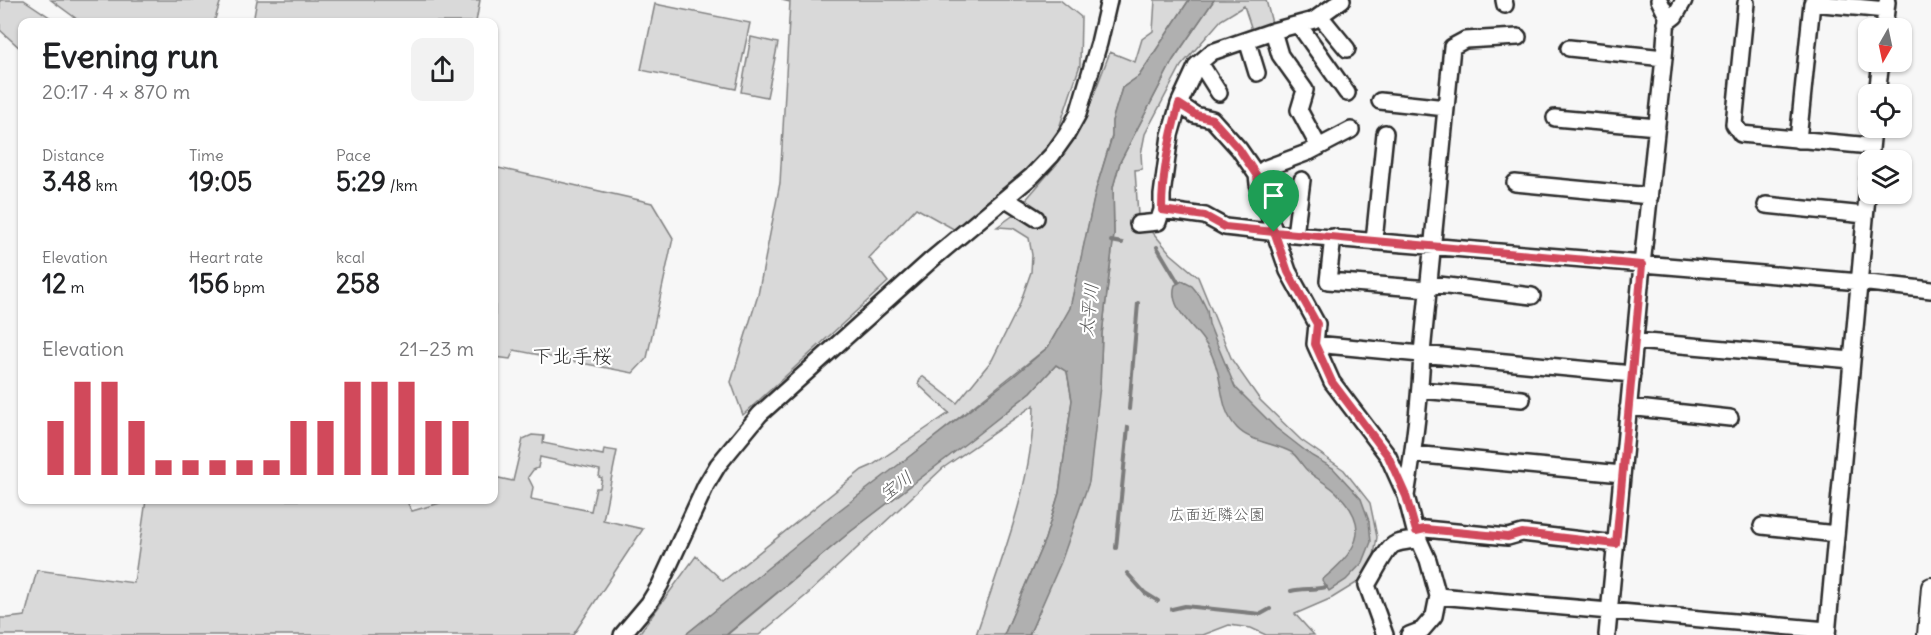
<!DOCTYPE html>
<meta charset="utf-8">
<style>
body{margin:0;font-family:Delius,"Klee One",sans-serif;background:#f2f2f2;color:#202124;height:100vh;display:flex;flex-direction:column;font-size:22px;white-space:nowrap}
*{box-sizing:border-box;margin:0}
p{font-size:20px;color:#757577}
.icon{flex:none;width:33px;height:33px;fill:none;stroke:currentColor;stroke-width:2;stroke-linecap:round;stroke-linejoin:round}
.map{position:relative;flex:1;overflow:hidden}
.sheet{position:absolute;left:18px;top:18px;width:480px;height:486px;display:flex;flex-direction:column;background:#fff;border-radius:12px;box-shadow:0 2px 4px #0004}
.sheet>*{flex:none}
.needle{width:39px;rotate:189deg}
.controls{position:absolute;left:1858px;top:18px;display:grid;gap:12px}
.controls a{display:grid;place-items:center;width:54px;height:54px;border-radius:12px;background:#fff;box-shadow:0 2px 4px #0004;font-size:30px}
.pin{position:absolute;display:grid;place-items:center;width:51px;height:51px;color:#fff;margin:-62px -26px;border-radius:50% 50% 50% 0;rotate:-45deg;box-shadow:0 0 6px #0007}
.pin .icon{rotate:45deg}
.round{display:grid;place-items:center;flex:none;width:63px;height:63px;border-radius:12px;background:#f2f2f2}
.headline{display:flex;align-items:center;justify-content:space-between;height:102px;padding:0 24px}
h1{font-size:33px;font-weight:800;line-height:45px}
.metrics{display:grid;grid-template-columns:repeat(3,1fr);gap:9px;height:102px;padding:6px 24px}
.metrics div{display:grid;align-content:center}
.metrics b{font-size:26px;font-weight:800}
.metrics small{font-size:16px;font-weight:400}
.metrics p{font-size:16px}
.chart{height:168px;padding:12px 24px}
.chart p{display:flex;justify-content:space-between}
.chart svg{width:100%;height:108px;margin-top:6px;stroke:#d1495b;stroke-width:6}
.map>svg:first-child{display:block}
</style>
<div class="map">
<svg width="1931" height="635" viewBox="0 0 1931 635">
<rect width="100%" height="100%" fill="#f7f7f7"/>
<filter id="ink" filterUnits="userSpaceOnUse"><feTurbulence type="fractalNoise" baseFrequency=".0167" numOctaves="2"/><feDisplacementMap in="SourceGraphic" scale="12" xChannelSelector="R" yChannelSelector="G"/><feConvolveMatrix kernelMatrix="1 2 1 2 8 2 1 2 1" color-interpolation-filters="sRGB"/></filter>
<g filter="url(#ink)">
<!-- green -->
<path fill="#d9d9d9" stroke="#828282" stroke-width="1.5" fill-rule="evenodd" d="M 0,0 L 24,0 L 57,22 L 22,22 L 22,50 L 0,30 Z
M 51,0 L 221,0 L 214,22 L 81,22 Z
M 257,0 L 480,0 L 476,22 L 253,22 Z
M 782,0 L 1060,0 L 1081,17 L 1080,65 L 1054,143 L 959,232 L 916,208 L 869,258 L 888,282 L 743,415 L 731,382 L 758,295 L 780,183 L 790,2 Z
M 1155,0 L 1189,0 L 1139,76 L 1122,88 L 1112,121 L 1112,136 L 1097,186 L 1070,309 L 1048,347 L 685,635 L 638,635 L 696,556 L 723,581 L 862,470 L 871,466 L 949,413 L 918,384 L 922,376 L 957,403 L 992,360 L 1019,306 L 1031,272 L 1032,255 L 1029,238 L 1013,228 L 997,227 L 1011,217 L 1061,159 L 1091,102 L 1110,52 L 1135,62 L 1142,39 L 1153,31 Z
M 1214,0 L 1266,0 L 1273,27 L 1253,33 L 1244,6 L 1221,20 L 1181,66 L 1145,134 L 1141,154 L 1142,169 L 1135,170 L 1138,215 L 1171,254 L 1198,277 L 1232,360 L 1260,400 L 1301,440 L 1344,470 L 1370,503 L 1377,537 L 1371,574 L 1332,598 L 1295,614 L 1314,635 L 1266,635 L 1251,628 L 1229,625 L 1203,635 L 1029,635 L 1041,607 L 1100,386 L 1102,334 L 1114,234 L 1113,187 L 1120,162 L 1173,60 Z
M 655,4 L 750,23 L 736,89 L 641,70 Z
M 751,37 L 778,43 L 767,97 L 741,92 Z
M 494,167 L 652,203 L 673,238 L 647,358 L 633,373 L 514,350 L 510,359 L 495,357 Z
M 1056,365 L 1067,371 L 1072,400 L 1059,493 L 1045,539 L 1004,635 L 976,635 C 1001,561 1033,483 1034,405 L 943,468 L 809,593 L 759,635 L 727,635 L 850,532 L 1031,392 Z
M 532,435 L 544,436 L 543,443 L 603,455 L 604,449 L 617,451 L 603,520 L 643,529 L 573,635 L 0,635 L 0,618 L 8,618 L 25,616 L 37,570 L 134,583 L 146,500 L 406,500 L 412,511 L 440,503 L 439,500 L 494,500 L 494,477 L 513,481 L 523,439 ZM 540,457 L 600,470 L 599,477 L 602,478 L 600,488 L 596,488 L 591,511 L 531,499 L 533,487 L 528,477 L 533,470 L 538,468 Z"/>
<!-- water -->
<path fill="#b0b0b0" stroke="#7b7b7b" stroke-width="1.5" d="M 1189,0 L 1214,0 L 1173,60 L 1120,162 L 1113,187 L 1114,234 L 1102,334 L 1100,386 L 1089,482 L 1061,562 L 1029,635 L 1004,635 L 1045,539 L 1059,493 L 1072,400 L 1067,372 L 1056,365 L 1031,392 L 973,438 L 850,532 L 726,635 L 685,635 L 837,512 L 1014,376 L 1048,347 L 1070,308 L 1096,189 L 1112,137 L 1112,121 L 1122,88 L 1139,76 Z
M 1182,281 L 1192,286 L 1200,296 L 1207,310 L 1209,324 L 1217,344 L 1235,387 L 1276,428 L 1312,456 L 1333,468 L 1361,499 L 1369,521 L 1371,542 L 1363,562 L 1346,580 L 1329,591 L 1322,580 C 1354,553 1374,530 1338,494 C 1330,485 1318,480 1309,472 C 1302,467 1298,456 1291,452 C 1274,443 1250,442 1237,428 C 1222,412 1223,393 1218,373 C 1215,361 1210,349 1203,340 C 1192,324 1168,307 1175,285 Z"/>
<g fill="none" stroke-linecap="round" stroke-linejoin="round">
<!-- stream -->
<path stroke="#7b7b7b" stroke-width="4" d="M 1111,241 L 1122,243
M 1157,247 L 1178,282
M 1129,409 L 1138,303
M 1116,548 L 1128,427
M 1127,573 L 1145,593 L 1158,601
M 1291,591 C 1303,588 1314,590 1326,587
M 1172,609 L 1185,606 L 1261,614 L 1270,609"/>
<!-- minor casing -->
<g stroke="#2b2b2b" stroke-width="20">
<path id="minor" d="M 1504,0 L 1505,5
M 1746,3 L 1734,124 L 1741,134 L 1871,146
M 1320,16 L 1347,49
M 1666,23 L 1675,16 L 1684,0
M 1299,25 L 1347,93
M 1884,28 L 1887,2
M 1273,31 L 1280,55 L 1305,90 L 1299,110 L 1319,147
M 1247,40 L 1257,73
M 1569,48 L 1664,58
M 1200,63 L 1219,93
M 1877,94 L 1881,62
M 1380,101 L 1446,108
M 1179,104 L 1195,115 L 1212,119 L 1239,149 L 1257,175
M 1555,118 L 1657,127
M 1351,130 L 1309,152 L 1266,168 L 1257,175 L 1258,184 L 1288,271 L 1317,324 L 1315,344 L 1332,382 L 1388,456 L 1406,496 L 1415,531 L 1428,560 L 1438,596 L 1434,616 L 1422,630 L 1409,635
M 1798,140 L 1812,3 L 1886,10
M 1870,160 L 1873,128
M 1515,183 L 1650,196
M 1006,199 L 1036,218
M 1766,205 L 1865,215
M 1162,210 L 1162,195 L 1170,135 L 1179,104 L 1197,65 L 1212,52 L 1273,31 L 1314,20 L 1342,0
M 1138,224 L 1158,222 L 1162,210 L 1205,216 L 1225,227 L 1295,235 L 1860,282 L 1931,290
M 1295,235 L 1302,180
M 1333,237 L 1328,281 L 1429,289
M 1374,241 L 1385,133
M 1430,284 L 1532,296
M 1635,341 L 1852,360
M 1315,344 L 1632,374
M 1420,390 L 1522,399
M 1628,407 L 1730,418
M 1413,454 L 1622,474
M 1406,496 C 1414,448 1420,401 1422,353 L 1452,47 L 1465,40 L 1518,37
M 1762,526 L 1836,534
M 1415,531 L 1425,529 L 1508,537 L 1522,533 L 1616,544
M 1438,596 L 1827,630
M 622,635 L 649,603 L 660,585 L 706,485 L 718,465 L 760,414 L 930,261 L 1032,176 L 1052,155 L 1067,134 L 1078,114 L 1099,43 L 1109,0
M 1385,635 L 1367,585 C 1373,576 1387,547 1395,544 C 1402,541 1411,541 1419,539
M 1607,635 L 1642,265 L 1664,58 L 1667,16 L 1659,0
M 1827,635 L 1869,175"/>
</g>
<!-- major casing -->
<g stroke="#2b2b2b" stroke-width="22">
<path id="major" d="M 1927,635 L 1931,587"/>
</g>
<!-- minor -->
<use href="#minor" stroke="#fff" stroke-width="15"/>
<!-- major -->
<use href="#major" stroke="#fff" stroke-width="18"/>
</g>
</g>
<g fill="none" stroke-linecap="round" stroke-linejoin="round" filter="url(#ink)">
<!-- route casing -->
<g stroke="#fff" stroke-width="12">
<path id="route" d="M 1274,232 L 1225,227 L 1205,216 L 1162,210 C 1162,174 1169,139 1179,104 L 1196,115 L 1212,119 L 1239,149 L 1257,176 L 1258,184 L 1288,272 L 1317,324 L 1315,344 L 1332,382 L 1388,456 L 1406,496 L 1416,531 L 1425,529 L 1508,537 L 1522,533 L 1616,544 L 1642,265 L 1274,232"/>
</g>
<!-- route -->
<use href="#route" stroke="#d1495b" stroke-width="8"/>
</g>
<g text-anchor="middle" stroke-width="4.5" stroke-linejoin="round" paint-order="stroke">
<!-- park labels -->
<g font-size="16" fill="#565656" stroke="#fff">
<text x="1217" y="520">広面近隣公園</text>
</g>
<!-- water labels -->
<g font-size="18" font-style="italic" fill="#5a5a5a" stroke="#fff">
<text transform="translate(1089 310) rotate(-84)" y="6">太平川</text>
<text transform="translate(896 486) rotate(-37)" y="6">宝川</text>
</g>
<!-- quarter labels -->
<g font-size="20" fill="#2b2b2b" stroke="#fff">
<text x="572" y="363">下北手桜</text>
</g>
</g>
</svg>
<div class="controls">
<a><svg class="needle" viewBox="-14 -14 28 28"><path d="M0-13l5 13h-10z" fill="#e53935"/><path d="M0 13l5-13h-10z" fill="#757577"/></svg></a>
<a><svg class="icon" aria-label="locate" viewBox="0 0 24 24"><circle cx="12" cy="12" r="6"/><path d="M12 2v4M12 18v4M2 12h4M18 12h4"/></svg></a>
<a><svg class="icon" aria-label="layers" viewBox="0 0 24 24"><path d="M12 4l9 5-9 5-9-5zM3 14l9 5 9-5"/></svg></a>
</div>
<div class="pin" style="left:1274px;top:232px;background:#1e9e55"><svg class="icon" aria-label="arrive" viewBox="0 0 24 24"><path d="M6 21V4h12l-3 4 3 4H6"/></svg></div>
<section class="sheet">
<div class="headline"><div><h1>Evening run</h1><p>20:17 · 4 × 870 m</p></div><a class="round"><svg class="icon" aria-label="share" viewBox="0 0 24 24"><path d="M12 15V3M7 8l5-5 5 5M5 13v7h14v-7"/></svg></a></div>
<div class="metrics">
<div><p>Distance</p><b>3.48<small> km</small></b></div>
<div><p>Time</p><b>19:05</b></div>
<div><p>Pace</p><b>5:29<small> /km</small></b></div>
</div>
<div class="metrics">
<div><p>Elevation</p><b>12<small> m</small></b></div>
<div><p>Heart rate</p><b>156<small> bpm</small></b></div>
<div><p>kcal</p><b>258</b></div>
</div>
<div class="chart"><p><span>Elevation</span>21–23 m</p>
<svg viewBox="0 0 160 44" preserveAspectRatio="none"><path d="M5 44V22M15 44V6M25 44V6M35 44V22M45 44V38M55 44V38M65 44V38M75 44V38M85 44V38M95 44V22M105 44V22M115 44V6M125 44V6M135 44V6M145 44V22M155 44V22"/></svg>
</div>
</section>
</div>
